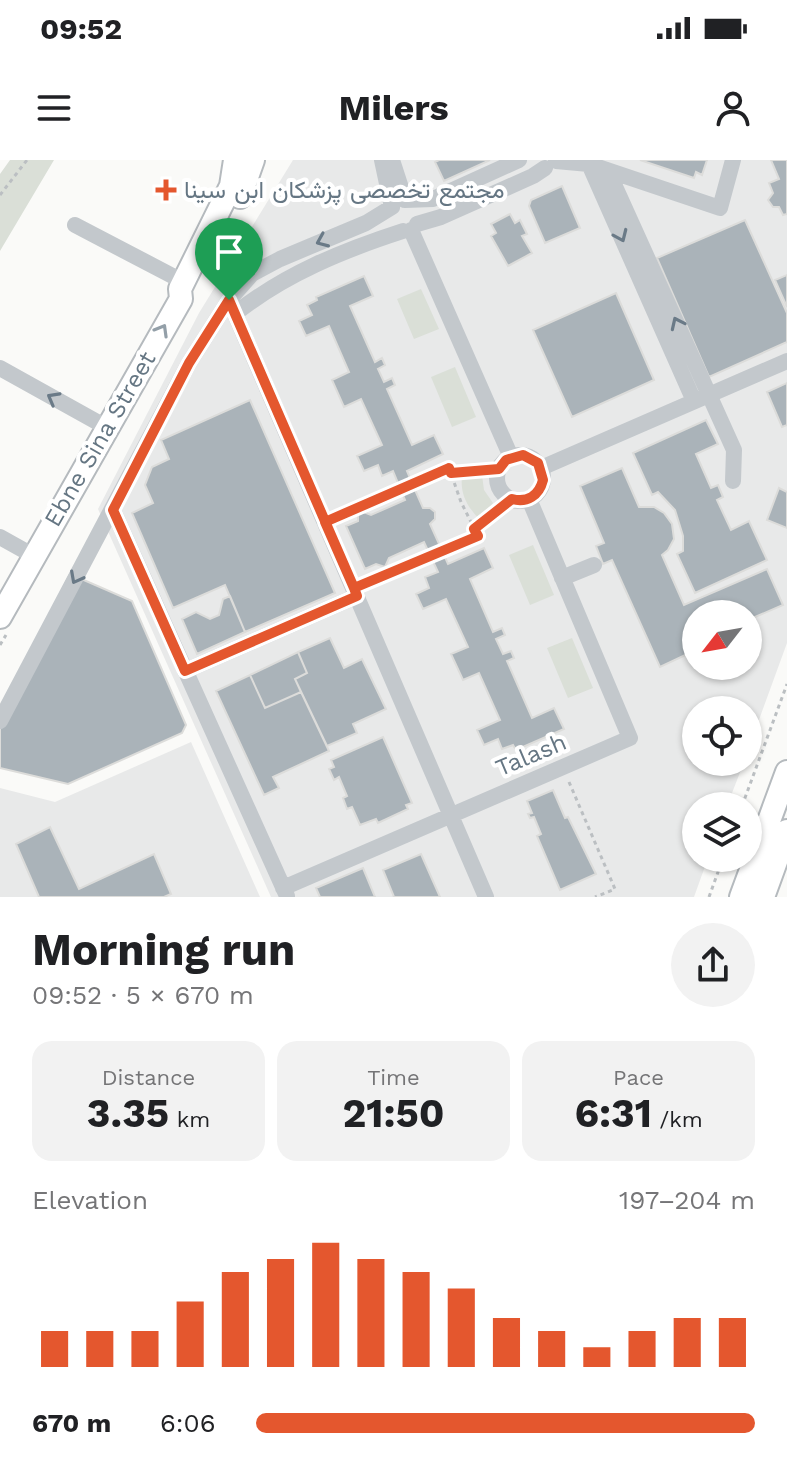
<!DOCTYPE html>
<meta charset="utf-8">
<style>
body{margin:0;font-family:"Work Sans",Vazirmatn,sans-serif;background:#f2f2f2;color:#202124;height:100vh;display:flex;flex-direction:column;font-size:30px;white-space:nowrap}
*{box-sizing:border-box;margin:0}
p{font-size:26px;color:#757577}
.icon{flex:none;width:44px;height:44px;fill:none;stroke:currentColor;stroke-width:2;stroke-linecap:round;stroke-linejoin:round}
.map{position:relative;height:737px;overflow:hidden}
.panel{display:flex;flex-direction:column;background:#fff;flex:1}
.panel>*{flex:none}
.needle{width:52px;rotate:239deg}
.tools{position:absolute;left:682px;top:440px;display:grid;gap:16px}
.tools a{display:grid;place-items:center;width:80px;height:80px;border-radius:50%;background:#fff;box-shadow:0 2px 6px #0004;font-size:40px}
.pin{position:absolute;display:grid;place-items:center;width:68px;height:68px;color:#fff;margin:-82px -34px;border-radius:50% 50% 50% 0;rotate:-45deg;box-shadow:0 0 8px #0007}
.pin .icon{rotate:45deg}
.round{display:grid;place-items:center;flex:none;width:84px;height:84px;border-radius:42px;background:#f2f2f2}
.headline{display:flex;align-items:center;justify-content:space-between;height:136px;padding:0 32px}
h1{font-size:44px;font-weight:700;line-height:60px}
.figures{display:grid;grid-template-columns:repeat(3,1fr);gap:12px;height:136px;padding:8px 32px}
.figures div{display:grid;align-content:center;border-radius:20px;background:#f2f2f2;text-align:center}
.figures b{font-size:40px;font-weight:700}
.figures small{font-size:22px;font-weight:400}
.figures p{font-size:22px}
.chart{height:224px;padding:16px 32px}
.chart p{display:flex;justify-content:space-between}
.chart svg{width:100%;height:144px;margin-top:8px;stroke:#e4572e;stroke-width:6}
ul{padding:0 32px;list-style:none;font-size:26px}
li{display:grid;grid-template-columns:128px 96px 1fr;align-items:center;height:60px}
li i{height:20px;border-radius:10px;background:#e4572e}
.status{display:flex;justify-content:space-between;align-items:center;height:56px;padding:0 40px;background:#fff;direction:ltr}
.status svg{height:22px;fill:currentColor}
header{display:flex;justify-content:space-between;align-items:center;height:104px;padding:0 32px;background:#fff;font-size:36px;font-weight:700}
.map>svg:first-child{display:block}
</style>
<div class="status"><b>09:52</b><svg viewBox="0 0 49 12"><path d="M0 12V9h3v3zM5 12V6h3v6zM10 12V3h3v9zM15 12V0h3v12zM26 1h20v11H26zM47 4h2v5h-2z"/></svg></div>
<header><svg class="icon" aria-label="menu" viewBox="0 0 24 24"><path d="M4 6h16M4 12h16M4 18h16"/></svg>Milers<svg class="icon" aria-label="person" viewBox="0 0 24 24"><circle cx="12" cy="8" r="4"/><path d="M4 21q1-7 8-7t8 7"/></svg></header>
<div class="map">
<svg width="787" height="737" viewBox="0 0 787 737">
<rect width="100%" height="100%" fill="#fafaf8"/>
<!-- built -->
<path fill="#e8e9e9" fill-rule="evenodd" d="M 293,0 L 787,0 L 787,483 L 748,590 L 748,550 L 696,550 L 696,602 L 744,602 L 727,646 L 696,646 L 696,698 L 708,698 L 694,737 L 271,737 L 98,349 L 199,153 ZM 696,454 L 748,454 L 748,506 L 696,506 Z
M 191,582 L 260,737 L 0,737 L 0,628 L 55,642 Z"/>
<!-- green -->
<path fill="#dadfd7" d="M 10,0 L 54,0 L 0,91 L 0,14 Z
M 421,129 L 439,169 L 414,179 L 397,139 Z
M 455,207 L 476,257 L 452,267 L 431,217 Z
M 482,315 L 484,330 L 493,343 L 479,359 C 467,346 460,334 462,316 Z
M 533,385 L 554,435 L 530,445 L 509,395 Z
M 572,478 L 593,528 L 568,538 L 547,488 Z"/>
<!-- building -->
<path fill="#aab3b9" stroke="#dcdcda" stroke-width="2" d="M 439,0 L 490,0 L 444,21 L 435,2 Z
M 640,0 L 707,0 L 702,15 L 696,12 L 694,18 Z
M 771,0 L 787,0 L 787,54 L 783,55 L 779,47 L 773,47 L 768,40 L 773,33 L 769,23 L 779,19 Z
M 562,26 L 580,68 L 545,83 L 529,46 L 531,40 Z
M 510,54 L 515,63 L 520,60 L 527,74 L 522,76 L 532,93 L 508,106 L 491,76 L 496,73 L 491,64 Z
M 745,60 L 787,153 L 787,182 L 709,217 L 657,98 Z
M 787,115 L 787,147 L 775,120 Z
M 364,116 L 373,136 L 350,146 L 375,202 L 382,198 L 385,205 L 378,209 L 384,222 L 392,218 L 395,225 L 387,229 L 412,285 L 434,275 L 443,294 L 407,311 L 412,323 L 423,348 L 430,348 L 435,352 L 435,359 L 430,364 L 448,404 L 484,388 L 493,408 L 470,419 L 493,472 L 502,468 L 505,475 L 496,479 L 503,494 L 511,491 L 514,498 L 507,501 L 532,558 L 554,548 L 564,569 L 516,590 L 513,585 L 502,589 L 498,579 L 484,585 L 477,570 L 500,560 L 479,513 L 463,520 L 451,494 L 468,487 L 446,439 L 423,449 L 416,434 L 429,428 L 425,417 L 438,412 L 424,382 L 389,398 L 385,407 L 376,404 L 365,409 L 346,366 L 358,361 L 358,355 L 361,351 L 371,355 L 405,340 L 393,311 L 382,316 L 378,305 L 364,311 L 357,296 L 382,285 L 361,239 L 344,247 L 332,220 L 349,212 L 329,166 L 306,176 L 299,161 L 312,155 L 307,145 L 317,140 L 316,137 Z
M 616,133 L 654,220 L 572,257 L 533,170 Z
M 787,223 L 787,265 L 782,267 L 767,232 Z
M 250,240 L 335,433 L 245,472 L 225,425 L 173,448 L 132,353 L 153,343 L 145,325 L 152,307 L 169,299 L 161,280 Z
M 706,260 L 718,284 L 696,294 L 711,328 L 718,325 L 723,337 L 717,340 L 731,370 L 749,361 L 767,400 L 695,433 L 677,394 L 683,391 L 683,376 L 675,350 L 658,332 L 652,335 L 633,293 Z
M 622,308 L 639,347 L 654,347 L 664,353 L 672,364 L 674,379 L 668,390 L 662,395 L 684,445 L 767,409 L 783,445 L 748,460 L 748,454 L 696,454 L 696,490 L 660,507 L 612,400 L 603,404 L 596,386 L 604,383 L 580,326 Z
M 779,328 L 787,332 L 787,368 L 767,360 Z
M 70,414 L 132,441 L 186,565 L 182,573 L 68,624 L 0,608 L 0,552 Z
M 230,436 L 245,472 L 197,494 L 182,459 L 196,452 L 210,459 L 219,455 L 223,439 Z
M 330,478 L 344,508 L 362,499 L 386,549 L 353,564 L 357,573 L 327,586 L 295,519 L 307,513 L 298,492 Z
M 298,492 L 307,513 L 295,519 L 301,532 L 265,548 L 250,515 Z
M 250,515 L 265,548 L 301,532 L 329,591 L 273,617 L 279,628 L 264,635 L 216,531 Z
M 383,577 L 412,643 L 406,645 L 408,649 L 378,663 L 376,659 L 360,665 L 352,647 L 347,649 L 343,638 L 347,636 L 339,617 L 334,620 L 329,609 L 334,607 L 331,600 Z
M 553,630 L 565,658 L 568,657 L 596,714 L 560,730 L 537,676 L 541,674 L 534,657 L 530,658 L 528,654 L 532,653 L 527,641 Z
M 50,667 L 79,729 L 154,694 L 171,734 L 164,737 L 39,737 L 16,684 Z
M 421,694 L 440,737 L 394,737 L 383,710 Z
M 363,708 L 375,737 L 320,737 L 316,728 Z"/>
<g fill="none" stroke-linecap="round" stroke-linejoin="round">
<!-- major casing -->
<g stroke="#b5babe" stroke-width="26">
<path id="major" d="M 240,37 L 253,0
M 0,457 L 181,139 L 180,129 L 231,26 L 235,0
M 741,737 L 787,612
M 763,737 L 787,671"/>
</g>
<!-- path -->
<path stroke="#bbbfc2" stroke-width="3" stroke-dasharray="4 4" stroke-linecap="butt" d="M 0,35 L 27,0
M 451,313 L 499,309
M 339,356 L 449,308 L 461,342 L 478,376 L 368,422
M 474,369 L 512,339
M 0,485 L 6,475
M 569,622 L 615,729 L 595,737
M 742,646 L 787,524
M 709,737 L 723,698"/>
<!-- minor -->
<path stroke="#c3c8cc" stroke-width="16" d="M 392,0 L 405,40 L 433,39 L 519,0
M 556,1 L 589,4 L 720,48 L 733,0
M 589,4 L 694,241
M 608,11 L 734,290 L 733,321
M 417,64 L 441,57 L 533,16 L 545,8
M 75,65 L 184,122
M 411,70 L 511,297
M 229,140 L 486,737
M 236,153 C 285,114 344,90 403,71
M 0,208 L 106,267
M497 318a23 23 0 1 1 46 0a23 23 0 1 1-46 0Z
M 541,308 L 787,201
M 113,350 L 287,736
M 0,377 L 34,396
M 562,418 L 594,405
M 185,511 L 357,436
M 0,561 L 189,203 L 229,140 L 252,114 L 280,99 L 366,63 L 392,47 L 382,0
M 283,728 L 630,578 L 529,339"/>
<!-- major -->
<use href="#major" stroke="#fff" stroke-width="22"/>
</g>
<!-- one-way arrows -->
<defs><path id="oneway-chevron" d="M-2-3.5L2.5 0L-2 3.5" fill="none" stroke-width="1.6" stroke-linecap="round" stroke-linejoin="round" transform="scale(2)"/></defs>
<g stroke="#6a7a87">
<use href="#oneway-chevron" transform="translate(621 76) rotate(66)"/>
<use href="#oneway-chevron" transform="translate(322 81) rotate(157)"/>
<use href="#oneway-chevron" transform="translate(677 163) rotate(-115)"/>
<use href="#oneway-chevron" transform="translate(53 238) rotate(-151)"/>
<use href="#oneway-chevron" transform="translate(76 418) rotate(118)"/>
</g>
<use stroke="#939fa8" href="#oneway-chevron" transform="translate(162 170) rotate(-60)"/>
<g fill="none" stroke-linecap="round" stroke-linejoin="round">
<!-- route casing -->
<g stroke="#fff" stroke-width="16">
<path id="route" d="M 229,140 L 354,428 L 478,376 L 474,369 L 512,339 C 527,343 539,336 543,320 L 538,303 L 523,295 L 506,300 L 499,309 L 451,313 L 449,308 L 325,362 L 354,428 L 357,436 L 185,511 L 113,350 L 189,203 L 229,140"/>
</g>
<!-- route -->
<use href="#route" stroke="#e4572e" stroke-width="10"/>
</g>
<!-- markers -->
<path fill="#e4572e" stroke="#fff" stroke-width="3" d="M162 18h8v8h8v8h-8v8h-8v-8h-8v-8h8z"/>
<g text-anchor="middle" stroke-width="8" stroke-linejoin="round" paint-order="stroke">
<!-- poi labels -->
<g font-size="24" fill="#657683" stroke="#fff" text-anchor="start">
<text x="184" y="38">مجتمع تخصصی پزشکان ابن سینا</text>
</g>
<!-- street labels -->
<g font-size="24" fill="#657683" stroke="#fff">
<text transform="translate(100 279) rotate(-60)" y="8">Ebne Sina Street</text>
<text transform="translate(531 595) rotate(-23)" y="8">Talash</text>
</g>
</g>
</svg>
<div class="tools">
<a><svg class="needle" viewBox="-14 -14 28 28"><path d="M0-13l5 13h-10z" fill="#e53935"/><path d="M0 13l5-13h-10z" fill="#757577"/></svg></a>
<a><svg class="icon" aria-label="locate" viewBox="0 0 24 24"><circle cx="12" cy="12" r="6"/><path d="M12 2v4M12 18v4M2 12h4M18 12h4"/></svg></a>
<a><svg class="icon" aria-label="layers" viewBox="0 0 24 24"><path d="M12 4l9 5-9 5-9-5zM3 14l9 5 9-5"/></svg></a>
</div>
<div class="pin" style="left:229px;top:140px;background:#1e9e55"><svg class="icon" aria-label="arrive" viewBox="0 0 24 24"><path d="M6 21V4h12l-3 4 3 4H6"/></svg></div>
</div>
<section class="panel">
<div class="headline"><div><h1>Morning run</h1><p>09:52 · 5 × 670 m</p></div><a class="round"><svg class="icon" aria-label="share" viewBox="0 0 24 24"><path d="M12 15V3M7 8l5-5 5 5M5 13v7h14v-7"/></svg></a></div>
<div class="figures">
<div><p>Distance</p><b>3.35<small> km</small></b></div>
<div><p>Time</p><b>21:50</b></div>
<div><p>Pace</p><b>6:31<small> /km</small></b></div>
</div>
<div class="chart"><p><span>Elevation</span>197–204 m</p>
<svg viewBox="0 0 160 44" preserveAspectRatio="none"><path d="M5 44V33M15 44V33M25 44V33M35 44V24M45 44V15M55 44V11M65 44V6M75 44V11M85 44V15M95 44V20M105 44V29M115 44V33M125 44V38M135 44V33M145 44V29M155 44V29"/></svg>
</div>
<ul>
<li><b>670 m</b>6:06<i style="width:100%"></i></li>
</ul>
</section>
